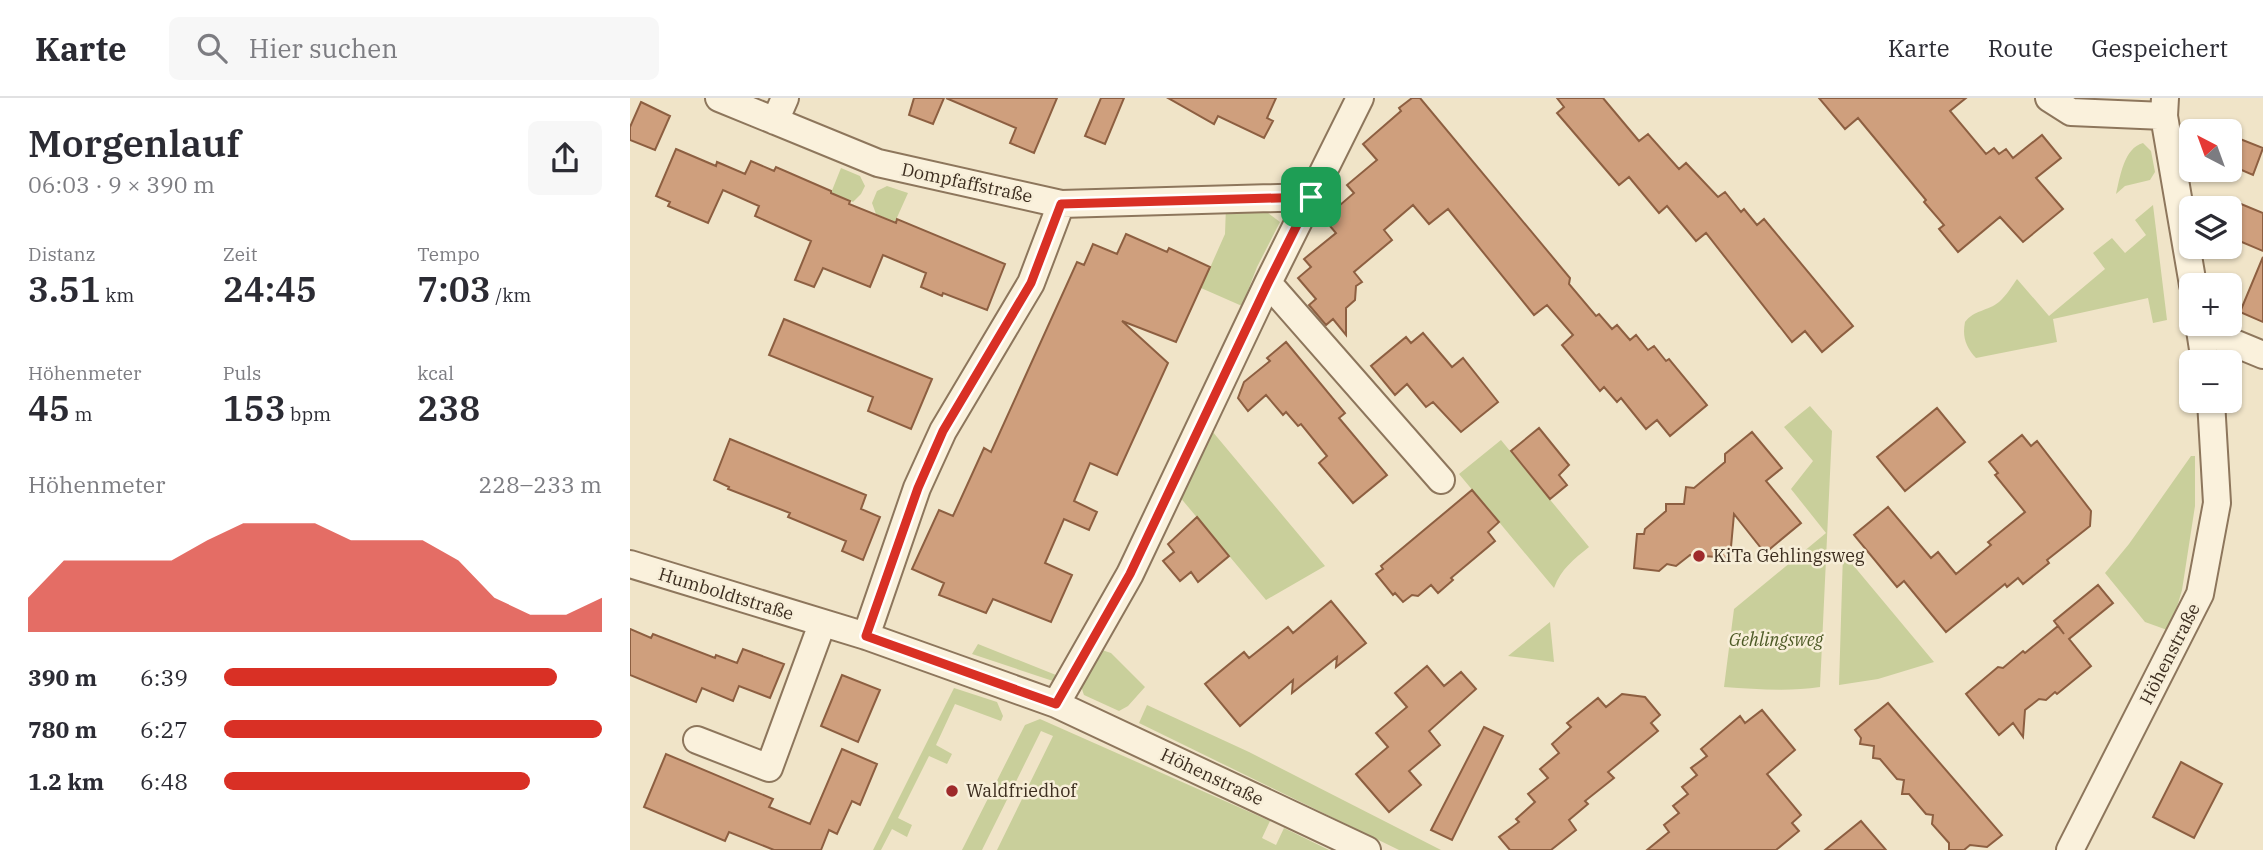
<!DOCTYPE html>
<html lang="de">
<meta charset="utf-8">
<style>
body{margin:0;font-family:"IBM Plex Serif",serif;background:#f7f7f7;color:#2b2b33;height:100vh;display:flex;flex-direction:column;font-size:26px;white-space:nowrap}
*{box-sizing:border-box;margin:0}
p{font-size:23px;color:#7c7c81}
.icon{flex:none;width:38px;height:38px;fill:none;stroke:currentColor;stroke-width:2;stroke-linecap:round;stroke-linejoin:round}
.map{position:relative;flex:1;overflow:hidden}
.details{display:flex;flex-direction:column;background:#fff;width:630px}
.details>*{flex:none}
.needle{width:46px;rotate:319deg}
.tools{position:absolute;left:1549px;top:21px;display:grid;gap:14px}
.tools a{display:grid;place-items:center;width:63px;height:63px;border-radius:10px;background:#fff;box-shadow:0 2px 5px #0004;font-size:35px}
.pin{position:absolute;display:grid;place-items:center;width:60px;height:60px;color:#fff;margin:-30px;border-radius:14px;box-shadow:0 4px 10px #0006}
.round{display:grid;place-items:center;flex:none;width:74px;height:74px;border-radius:10px;background:#f7f7f7}
.summary{display:flex;align-items:center;justify-content:space-between;height:119px;padding:0 28px}
h1{font-size:38px;font-weight:600;line-height:52px}
.stats{display:grid;grid-template-columns:repeat(3,1fr);gap:10px;height:119px;padding:7px 28px}
.stats div{display:grid;align-content:center}
.stats b{font-size:35px;font-weight:600}
.stats small{font-size:19px;font-weight:400}
.stats p{font-size:19px}
.chart{height:196px;padding:14px 28px}
.chart p{display:flex;justify-content:space-between}
.chart svg{width:100%;height:126px;margin-top:7px;fill:#d93025;opacity:.7}
ul{padding:0 28px;list-style:none;font-size:23px}
li{display:grid;grid-template-columns:112px 84px 1fr;align-items:center;height:52px}
li i{height:18px;border-radius:9px;background:#d93025}
header{display:flex;align-items:center;gap:42px;box-sizing:border-box;height:98px;padding:0 35px;background:#fff;border-bottom:2px solid #e1e1e2}
header strong{font-size:33px}
nav{display:flex;gap:38px;margin-inline-start:auto;font-size:24px}
.search{width:490px;height:63px;background:#f7f7f7;display:flex;align-items:center;gap:18px;box-sizing:border-box;padding:0 24px;border-radius:10px;color:#7c7c81;font-size:26px}
main{display:flex;flex:1;min-height:0}
.map>svg:first-child{display:block}
</style>
<header>
<strong>Karte</strong>
<div class="search"><svg class="icon" aria-label="search" viewBox="0 0 24 24"><circle cx="10" cy="10" r="6"/><path d="M15 15l6 6"/></svg>Hier suchen</div>
<nav><a>Karte</a><a>Route</a><a>Gespeichert</a></nav>
</header>
<main>
<section class="details">
<div class="summary"><div><h1>Morgenlauf</h1><p>06:03 · 9 × 390 m</p></div><a class="round"><svg class="icon" aria-label="share" viewBox="0 0 24 24"><path d="M12 15V3M7 8l5-5 5 5M5 13v7h14v-7"/></svg></a></div>
<div class="stats">
<div><p>Distanz</p><b>3.51<small> km</small></b></div>
<div><p>Zeit</p><b>24:45</b></div>
<div><p>Tempo</p><b>7:03<small> /km</small></b></div>
</div>
<div class="stats">
<div><p>Höhenmeter</p><b>45<small> m</small></b></div>
<div><p>Puls</p><b>153<small> bpm</small></b></div>
<div><p>kcal</p><b>238</b></div>
</div>
<div class="chart"><p><span>Höhenmeter</span>228–233 m</p>
<svg viewBox="0 0 160 44" preserveAspectRatio="none"><path d="M0 44V32L10 19L20 19L30 19L40 19L50 12L60 6L70 6L80 6L90 12L100 12L110 12L120 19L130 32L140 38L150 38L160 32V44z"/></svg>
</div>
<ul>
<li><b>390 m</b>6:39<i style="width:88%"></i></li>
<li><b>780 m</b>6:27<i style="width:100%"></i></li>
<li><b>1.2 km</b>6:48<i style="width:81%"></i></li>
</ul>
</section>
<div class="map">
<svg width="1633" height="752" viewBox="0 0 1633 752">
<rect width="100%" height="100%" fill="#f0e4c8"/>
<!-- green -->
<path fill="#c9cf9b" d="M 1513,45 L 1521,53 L 1525,74 L 1520,82 L 1495,88 L 1486,96 C 1490,79 1494,50 1513,45 Z
M 211,70 L 230,78 L 235,88 L 231,96 L 223,104 L 201,95 Z
M 257,88 L 278,95 L 265,124 L 246,116 L 242,105 L 247,93 Z
M 1523,107 L 1537,222 L 1523,225 L 1518,200 L 1423,221 L 1427,244 L 1346,260 C 1336,249 1332,239 1335,224 C 1344,212 1358,213 1369,204 C 1376,198 1382,188 1387,181 L 1419,218 L 1475,171 L 1463,155 L 1482,140 L 1495,155 L 1516,137 L 1505,122 Z
M 596,108 L 629,108 L 650,124 L 627,169 L 612,208 L 571,190 L 595,136 Z
M 1180,308 L 1202,333 L 1190,589 C 1158,594 1126,591 1094,589 L 1104,511 L 1196,435 L 1161,391 L 1183,363 L 1154,329 Z
M 582,333 L 695,468 L 636,502 L 549,398 Z
M 871,342 L 959,449 C 944,461 931,471 924,490 L 829,376 Z
M 1561,358 L 1565,358 L 1565,408 L 1552,492 L 1540,533 L 1515,524 L 1475,475 L 1499,446 Z
M 1213,455 L 1304,564 L 1248,581 L 1209,587 Z
M 920,524 L 924,564 L 878,558 Z
M 348,546 L 431,579 L 423,583 L 342,556 Z
M 472,552 L 481,555 L 515,589 L 498,608 L 489,613 L 454,597 C 446,578 461,567 472,552 Z
M 324,590 L 367,604 L 373,618 L 371,623 L 325,606 L 306,647 L 322,656 L 317,666 L 299,658 L 268,720 L 282,727 L 277,739 L 262,731 L 251,752 L 243,752 Z
M 517,607 L 619,654 L 811,752 L 769,752 L 509,625 Z
M 410,621 L 640,723 L 632,740 L 646,747 L 654,730 L 699,752 L 367,752 L 423,638 L 411,633 L 352,752 L 332,752 L 395,627 Z"/>
<!-- building -->
<path fill="#cf9f7d" stroke="#8d5f41" stroke-width="2" d="M 284,0 L 314,0 L 303,26 L 279,17 Z
M 316,0 L 427,0 L 404,55 L 380,45 L 386,30 Z
M 471,0 L 494,0 L 475,46 L 455,38 Z
M 538,0 L 646,0 L 637,20 L 643,23 L 634,40 L 588,18 L 584,26 Z
M 782,0 L 790,0 L 940,180 L 939,186 L 966,218 L 969,216 L 982,231 L 987,227 L 1000,242 L 1006,237 L 1018,252 L 1024,248 L 1036,263 L 1039,261 L 1077,307 L 1040,338 L 1027,322 L 1016,331 L 991,300 L 987,304 L 974,289 L 970,293 L 932,247 L 943,237 L 917,207 L 904,217 L 818,111 L 799,126 L 783,107 L 754,132 L 762,142 L 724,174 L 732,184 L 726,188 L 725,202 L 716,210 L 716,237 L 703,221 L 696,227 L 679,207 L 686,201 L 668,180 L 681,169 L 674,161 L 706,135 L 700,128 L 710,107 L 724,95 L 717,87 L 747,62 L 733,46 L 771,13 L 769,10 Z
M 927,0 L 973,0 L 1009,43 L 1018,36 L 1049,71 L 1056,65 L 1088,99 L 1095,94 L 1111,114 L 1114,111 L 1127,127 L 1134,121 L 1223,228 L 1192,254 L 1175,233 L 1162,244 L 1076,135 L 1066,143 L 1037,108 L 1029,115 L 999,79 L 989,87 L 927,15 L 934,9 Z
M 1189,0 L 1336,0 L 1320,13 L 1356,56 L 1364,50 L 1369,56 L 1376,51 L 1383,60 L 1412,37 L 1431,60 L 1406,80 L 1433,111 L 1393,144 L 1370,119 L 1328,154 L 1309,131 L 1314,127 L 1294,104 L 1296,102 L 1228,20 L 1215,31 Z
M 11,4 L 40,18 L 25,52 L 0,42 L 0,29 Z
M 1600,37 L 1633,50 L 1623,77 L 1600,67 Z
M 46,51 L 86,68 L 87,64 L 115,76 L 121,63 L 144,73 L 146,69 L 201,93 L 201,95 L 220,103 L 219,106 L 266,125 L 267,121 L 375,166 L 357,212 L 313,195 L 312,198 L 291,189 L 296,175 L 253,157 L 240,189 L 193,170 L 184,189 L 165,182 L 181,143 L 125,118 L 129,108 L 93,92 L 78,125 L 38,108 L 40,104 L 26,98 Z
M 1611,106 L 1633,115 L 1633,153 L 1600,139 L 1600,133 Z
M 496,136 L 537,154 L 539,150 L 580,169 L 546,244 L 492,223 L 538,265 L 487,377 L 460,365 L 444,403 L 467,414 L 459,432 L 434,421 L 415,465 L 442,477 L 421,524 L 363,501 L 356,515 L 309,497 L 314,485 L 282,471 L 309,412 L 323,418 L 354,350 L 361,354 L 447,164 L 454,167 L 463,146 L 487,156 Z
M 1633,159 L 1633,224 L 1610,214 Z
M 154,221 L 302,281 L 281,331 L 238,313 L 243,299 L 139,257 Z
M 793,235 L 822,269 L 833,260 L 868,304 L 831,334 L 803,304 L 796,309 L 777,286 L 765,297 L 741,268 L 776,239 L 781,245 Z
M 656,244 L 715,315 L 709,320 L 757,377 L 723,405 L 689,365 L 697,358 L 671,326 L 668,328 L 656,314 L 653,317 L 636,297 L 618,313 L 608,300 L 614,284 L 640,263 L 637,260 Z
M 1307,310 L 1335,344 L 1275,393 L 1247,359 Z
M 909,330 L 939,367 L 929,377 L 937,387 L 920,401 L 881,353 Z
M 1122,334 L 1152,370 L 1136,383 L 1171,425 L 1135,455 L 1104,416 L 1100,460 L 1060,457 L 1046,468 L 1037,466 L 1029,473 L 1004,470 L 1007,436 L 1014,436 L 1015,431 L 1036,413 L 1036,406 L 1054,406 L 1056,389 L 1064,390 L 1095,364 L 1095,356 Z
M 1392,337 L 1401,348 L 1407,343 L 1461,413 L 1460,428 L 1417,462 L 1419,465 L 1393,486 L 1388,480 L 1377,489 L 1375,486 L 1316,534 L 1274,483 L 1267,489 L 1224,437 L 1258,409 L 1301,460 L 1308,454 L 1326,476 L 1361,447 L 1358,444 L 1395,414 L 1365,377 L 1368,375 L 1359,364 Z
M 100,341 L 236,397 L 231,411 L 250,419 L 233,462 L 212,453 L 216,443 L 158,419 L 160,415 L 98,391 L 99,389 L 84,382 Z
M 842,392 L 869,424 L 858,434 L 865,443 L 821,480 L 823,482 L 808,495 L 801,487 L 788,498 L 782,497 L 773,504 L 765,495 L 763,497 L 746,476 L 753,471 L 751,468 Z
M 567,419 L 599,458 L 568,484 L 561,474 L 550,483 L 533,463 L 544,454 L 538,446 Z
M 1468,487 L 1483,505 L 1439,541 L 1461,568 L 1427,596 L 1425,594 L 1416,602 L 1409,601 L 1395,612 L 1393,639 L 1383,625 L 1369,637 L 1336,596 L 1368,569 L 1373,570 L 1393,553 L 1395,555 L 1428,528 L 1434,536 L 1424,523 Z
M 701,503 L 736,545 L 706,569 L 707,559 L 662,595 L 663,582 L 610,628 L 575,586 L 614,554 L 619,560 L 658,529 L 663,535 Z
M 0,531 L 21,540 L 23,536 L 85,560 L 86,557 L 107,565 L 113,551 L 154,566 L 140,600 L 109,588 L 103,603 L 72,590 L 66,604 L 0,577 Z
M 797,568 L 814,588 L 831,574 L 846,591 L 799,633 L 810,647 L 779,673 L 791,687 L 759,714 L 726,676 L 758,649 L 746,635 L 777,609 L 765,595 Z
M 212,577 L 250,592 L 228,644 L 191,628 Z
M 992,596 L 1015,599 L 1030,617 L 1021,625 L 1028,633 L 978,674 L 984,680 L 955,703 L 958,706 L 939,722 L 946,732 L 921,752 L 880,752 L 869,739 L 889,724 L 886,721 L 905,704 L 898,696 L 918,680 L 910,671 L 929,655 L 922,646 L 941,629 L 937,625 L 968,600 L 976,609 Z
M 1258,605 L 1372,737 L 1357,749 L 1340,747 L 1334,752 L 1319,752 L 1319,745 L 1302,726 L 1303,717 L 1296,716 L 1279,696 L 1272,696 L 1274,682 L 1267,681 L 1250,661 L 1243,660 L 1244,648 L 1230,646 L 1231,640 L 1225,632 Z
M 1132,612 L 1165,652 L 1137,676 L 1171,717 L 1162,725 L 1169,733 L 1146,752 L 1017,752 L 1039,734 L 1034,727 L 1049,715 L 1043,708 L 1058,696 L 1052,689 L 1067,677 L 1061,670 L 1077,658 L 1071,651 L 1110,618 L 1115,625 Z
M 854,629 L 873,638 L 822,742 L 801,732 Z
M 212,651 L 247,666 L 230,707 L 222,703 L 207,736 L 199,732 L 191,752 L 144,752 L 99,734 L 95,743 L 14,709 L 36,656 L 143,701 L 139,709 L 180,726 Z
M 1551,664 L 1592,686 L 1564,740 L 1523,719 Z
M 1231,723 L 1256,752 L 1195,752 Z"/>
<g fill="none" stroke-linecap="round" stroke-linejoin="round">
<!-- street casing -->
<g stroke="#8d765c" stroke-width="30">
<path id="street" d="M 89,0 L 248,65 L 431,106 L 681,99
M 1419,0 L 1441,14 L 1534,18
M 1535,0 L 1534,18 L 1563,187
M 145,23 L 155,0
M 638,185 L 811,382
M 1569,226 L 1575,264
M 1570,231 L 1633,257
M 0,466 L 236,538 L 426,606 L 737,752
M 236,538 L 287,390 L 313,333 L 401,185 L 431,106
M 426,606 L 500,476 L 638,185 L 730,0
M 67,642 L 139,670 L 192,526
M 1440,752 L 1570,496 L 1587,405 L 1581,303"/>
</g>
<!-- street -->
<use href="#street" stroke="#faf1dc" stroke-width="26"/>
</g>
<g fill="none" stroke-linecap="round" stroke-linejoin="round">
<!-- route casing -->
<g stroke="#fff" stroke-width="14">
<path id="route" d="M 681,99 L 638,185 L 500,476 L 426,606 L 236,538 L 288,390 L 313,333 L 401,185 L 431,106 Z"/>
</g>
<!-- route -->
<use href="#route" stroke="#d93025" stroke-width="9"/>
</g>
<!-- markers -->
<g fill="#9e2a2b" stroke="#f7eed8" stroke-width="2.5">
<circle cx="1069" cy="458" r="7"/>
<circle cx="322" cy="693" r="7"/>
</g>
<g text-anchor="middle" stroke-width="5" stroke-linejoin="round" paint-order="stroke">
<!-- street labels -->
<g font-size="18" fill="#3d2e20" stroke="#f7eed8">
<text transform="translate(337 85) rotate(12)" y="6">Dompfaffstraße</text>
<text transform="translate(96 496) rotate(17)" y="6">Humboldtstraße</text>
<text transform="translate(1540 556) rotate(-63)" y="6">Höhenstraße</text>
<text transform="translate(582 679) rotate(25)" y="6">Höhenstraße</text>
</g>
<!-- poi labels -->
<g font-size="18" fill="#3d2e20" stroke="#f7eed8" text-anchor="start">
<text x="1083" y="464">KiTa Gehlingsweg</text>
<text x="336" y="699">Waldfriedhof</text>
</g>
<!-- park labels -->
<g font-size="18" font-style="italic" fill="#4d5a26" stroke="#f7eed8">
<text x="1146" y="548">Gehlingsweg</text>
</g>
</g>
</svg>
<div class="tools">
<a><svg class="needle" viewBox="-14 -14 28 28"><path d="M0-13l5 13h-10z" fill="#e53935"/><path d="M0 13l5-13h-10z" fill="#7c7c81"/></svg></a>
<a><svg class="icon" aria-label="layers" viewBox="0 0 24 24"><path d="M12 4l9 5-9 5-9-5zM3 14l9 5 9-5"/></svg></a>
<a>+</a>
<a>−</a>
</div>
<div class="pin" style="left:681px;top:99px;background:#1e9e55"><svg class="icon" aria-label="arrive" viewBox="0 0 24 24"><path d="M6 21V4h12l-3 4 3 4H6"/></svg></div>
</div>
</main>
